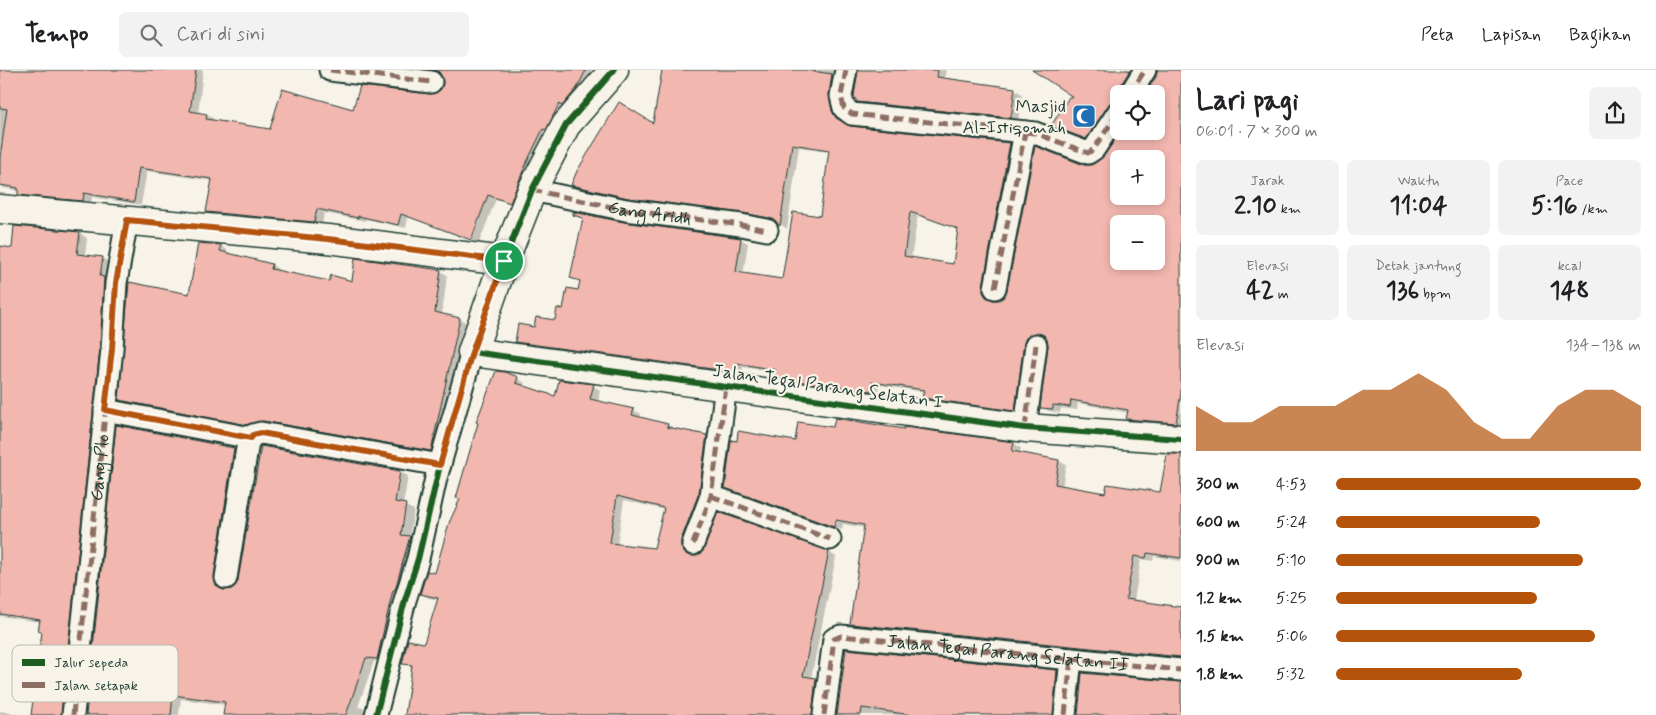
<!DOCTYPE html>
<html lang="id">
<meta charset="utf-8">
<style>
body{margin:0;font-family:Mynerve,sans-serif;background:#f2f2f2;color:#202124;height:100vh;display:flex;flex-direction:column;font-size:19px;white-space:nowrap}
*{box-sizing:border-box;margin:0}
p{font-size:16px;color:#757577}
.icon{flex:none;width:28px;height:28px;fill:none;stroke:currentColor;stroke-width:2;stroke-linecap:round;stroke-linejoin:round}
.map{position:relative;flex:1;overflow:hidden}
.drawer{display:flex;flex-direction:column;background:#fff;width:475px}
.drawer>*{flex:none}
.controls{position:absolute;left:1110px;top:15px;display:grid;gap:10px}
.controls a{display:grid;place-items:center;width:55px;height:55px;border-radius:8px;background:#fff;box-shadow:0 2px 8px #0003;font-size:25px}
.pin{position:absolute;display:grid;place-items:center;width:42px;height:42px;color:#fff;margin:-21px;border:2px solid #fff;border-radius:50%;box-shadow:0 1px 5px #0007}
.round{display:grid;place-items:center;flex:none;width:52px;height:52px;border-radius:8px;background:#f2f2f2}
.summary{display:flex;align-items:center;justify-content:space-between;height:85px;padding:0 15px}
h1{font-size:28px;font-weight:700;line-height:38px}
.metrics{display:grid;grid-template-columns:repeat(3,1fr);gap:8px;height:85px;padding:5px 15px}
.metrics div{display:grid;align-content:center;border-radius:8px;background:#f2f2f2;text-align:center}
.metrics b{font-size:25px;font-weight:700}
.metrics small{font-size:14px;font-weight:400}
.metrics p{font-size:14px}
.chart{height:140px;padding:10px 15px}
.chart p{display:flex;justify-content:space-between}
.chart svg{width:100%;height:90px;margin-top:5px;fill:#b45309;opacity:.7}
ul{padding:0 15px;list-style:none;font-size:16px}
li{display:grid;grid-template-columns:80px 60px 1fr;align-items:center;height:38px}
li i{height:12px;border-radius:6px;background:#b45309}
header{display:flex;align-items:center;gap:30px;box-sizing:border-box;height:70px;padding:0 25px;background:#fff;border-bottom:1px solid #e0e0e0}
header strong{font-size:24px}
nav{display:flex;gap:28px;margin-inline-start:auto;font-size:18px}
.search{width:350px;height:45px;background:#f2f2f2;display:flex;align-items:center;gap:12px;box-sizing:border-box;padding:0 18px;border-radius:8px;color:#757577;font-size:19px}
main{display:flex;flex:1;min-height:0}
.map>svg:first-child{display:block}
</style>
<header>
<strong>Tempo</strong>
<div class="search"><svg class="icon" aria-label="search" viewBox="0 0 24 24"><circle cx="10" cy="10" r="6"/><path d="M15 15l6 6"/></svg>Cari di sini</div>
<nav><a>Peta</a><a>Lapisan</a><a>Bagikan</a></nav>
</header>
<main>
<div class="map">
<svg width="1181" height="645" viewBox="0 0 1181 645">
<rect width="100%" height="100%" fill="#f7f3e8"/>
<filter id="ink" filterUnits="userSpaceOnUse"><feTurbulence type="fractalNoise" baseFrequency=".02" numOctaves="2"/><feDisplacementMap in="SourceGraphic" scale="10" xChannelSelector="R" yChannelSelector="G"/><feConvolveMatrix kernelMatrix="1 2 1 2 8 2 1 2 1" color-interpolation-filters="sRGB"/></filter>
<g filter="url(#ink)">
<!-- shadow -->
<path fill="#0003" fill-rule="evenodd" d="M 0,0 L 203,0 L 198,44 L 207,45 L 214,49 L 214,51 L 271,61 L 354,41 L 430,26 L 442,21 L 445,14 L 441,3 L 414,0 L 596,0 L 518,136 L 496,129 L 479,173 L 408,147 L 406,158 L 366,149 L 365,151 L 324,143 L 322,156 L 215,146 L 208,142 L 213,111 L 147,101 L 141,135 L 92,127 L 91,134 L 26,129 L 19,124 L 19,121 L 4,118 L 0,116 Z
M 663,0 L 842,0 L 839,46 L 844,53 L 851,58 L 1010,74 L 1017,78 L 990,227 L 993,232 L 999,231 L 1005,227 L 1083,96 L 1090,97 L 1156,61 L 1156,24 L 1146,24 L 1159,0 L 1181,0 L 1181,199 L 1156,191 L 1156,154 L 1119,154 L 1119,191 L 1181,232 L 1181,356 L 1135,353 L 1128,349 L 1129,343 L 1078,333 L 1077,340 L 1061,338 L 1060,343 L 1049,341 L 1042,337 L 1050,276 L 1046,266 L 1039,267 L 1022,344 L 931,332 L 923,327 L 924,322 L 879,315 L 878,324 L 783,311 L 776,307 L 776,302 L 743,297 L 741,306 L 524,276 L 516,272 L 535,258 L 556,252 L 579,221 L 581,212 L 571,207 L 584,150 L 574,145 L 624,154 L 740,169 L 748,173 L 743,205 L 783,211 L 821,147 L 830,82 L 799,77 L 787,159 L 777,151 L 751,146 L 637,131 L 579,119 L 572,115 L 654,55 ZM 1119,89 L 1156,89 L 1156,126 L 1119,126 ZM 918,145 L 959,160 L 954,195 L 911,189 Z
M 859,0 L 946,0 L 944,9 L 1015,20 L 1022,24 L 1018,51 L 866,36 L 858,31 Z
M 1034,0 L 1140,0 L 1126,24 L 1119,24 L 1119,36 L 1094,72 L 1052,55 L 1079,30 Z
M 79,163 L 87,168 L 85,186 L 102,188 L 110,193 L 69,645 L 33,645 L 43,563 L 39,561 L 41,552 L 0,546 L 0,177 L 13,179 Z
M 221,176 L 227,180 L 227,184 L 272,195 L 278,199 L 278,202 L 330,212 L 353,212 L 440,201 L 447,205 L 442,245 L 460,249 L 467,253 L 438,384 L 271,354 L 255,358 L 127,333 L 120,329 Z
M 517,308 L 525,313 L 523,316 L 556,327 L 593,316 L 600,320 L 598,332 L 633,340 L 641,344 L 640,348 L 667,355 L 667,363 L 669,355 L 675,359 L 706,366 L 714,370 L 688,482 L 691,487 L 829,482 L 836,487 L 811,608 L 823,614 L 819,645 L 406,645 L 413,598 L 403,593 L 425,574 L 439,530 L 429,528 L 421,524 L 436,504 ZM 624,430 L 665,440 L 655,479 L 617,475 Z
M 118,356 L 234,379 L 242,383 L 221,511 L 222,519 L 225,521 L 231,521 L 400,402 L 408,406 L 403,435 L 414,440 L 409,467 L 418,472 L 385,593 L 374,591 L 358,637 L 363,638 L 372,642 L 371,645 L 224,645 L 226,635 L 181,629 L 179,645 L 87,645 Z
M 834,358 L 905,361 L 1014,373 L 1021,378 L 1020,384 L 1059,391 L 1066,395 L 1062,417 L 1106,424 L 1161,424 L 1181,386 L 1181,491 L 1154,486 L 1153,491 L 1141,489 L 1134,531 L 1180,539 L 1181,529 L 1181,590 L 858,558 L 851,554 L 865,458 L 843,454 L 842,460 L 734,421 L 726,417 L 796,372 Z
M 847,580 L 1057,601 L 1064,606 L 1060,645 L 838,645 Z
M 0,641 L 19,645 L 0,645 Z"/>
<!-- building -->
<path fill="#f2b7af" stroke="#1f3d34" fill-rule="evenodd" d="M 0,0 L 196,0 L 190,41 L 207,44 L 206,49 L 270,59 L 282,19 L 353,39 L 360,16 L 430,24 L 436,23 L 441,19 L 443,13 L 442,7 L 439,2 L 434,0 L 586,0 L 577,18 L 562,36 L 559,34 L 546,60 L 543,59 L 525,96 L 510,133 L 488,125 L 471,170 L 401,144 L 398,155 L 358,146 L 358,148 L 317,139 L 314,152 L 206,142 L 212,109 L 139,98 L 134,132 L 84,123 L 83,131 L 18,125 L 18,118 L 0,115 L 0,87 L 7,39 L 0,38 Z
M 662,0 L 806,0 L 832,4 L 829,24 L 832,41 L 836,48 L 850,56 L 1010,73 L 983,216 L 983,222 L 986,227 L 993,230 L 999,230 L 1004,227 L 1007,220 L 1035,76 L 1084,95 L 1090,95 L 1095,93 L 1104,86 L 1121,61 L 1156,61 L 1156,24 L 1145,24 L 1156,7 L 1157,0 L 1181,0 L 1181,323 L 1176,353 L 1126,349 L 1128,340 L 1071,330 L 1070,337 L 1053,335 L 1053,339 L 1040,338 L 1048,276 L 1047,270 L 1044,265 L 1037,263 L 1031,264 L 1026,268 L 1024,273 L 1015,341 L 922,328 L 924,320 L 872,312 L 871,321 L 774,308 L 776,300 L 736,293 L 734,302 L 515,272 L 518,254 L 534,257 L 536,247 L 555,250 L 557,238 L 563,239 L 567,218 L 578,220 L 580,211 L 570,208 L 583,148 L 573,145 L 573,142 L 624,152 L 741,168 L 736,202 L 782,209 L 793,142 L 820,146 L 829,80 L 792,74 L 780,156 L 775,150 L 769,148 L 743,143 L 628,128 L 571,115 L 577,101 L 619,32 L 653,53 ZM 1119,89 L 1156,89 L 1156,126 L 1119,126 ZM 910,142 L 958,159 L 953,194 L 904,186 ZM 1119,154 L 1156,154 L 1156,191 L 1119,191 Z
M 858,0 L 938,0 L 937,7 L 1015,18 L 1011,48 L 857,32 L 854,26 Z
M 1032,0 L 1130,0 L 1119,18 L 1118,23 L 1119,29 L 1113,30 L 1109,34 L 1086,69 L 1051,56 L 1069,27 L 1073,27 Z
M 14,156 L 80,162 L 77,184 L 103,187 L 100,206 L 104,207 L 100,278 L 61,645 L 31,645 L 42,562 L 38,561 L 40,550 L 0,544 L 0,176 L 12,178 Z
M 198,173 L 221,175 L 220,181 L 272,194 L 271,199 L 329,211 L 331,205 L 352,211 L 355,188 L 441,200 L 435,242 L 460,248 L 431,381 L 263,351 L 247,355 L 119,330 L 129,212 L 189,224 Z
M 496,301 L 505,302 L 518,307 L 516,313 L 555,326 L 559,310 L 594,314 L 590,329 L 634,339 L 632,345 L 668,354 L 667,357 L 707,365 L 699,423 L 681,470 L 681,477 L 684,482 L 688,485 L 696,486 L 701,483 L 704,479 L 718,442 L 829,481 L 803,606 L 816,608 L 812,645 L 405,645 L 412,595 L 402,594 L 408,570 L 424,573 L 438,528 L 420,524 L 427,501 L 435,503 L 449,453 L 460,429 L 456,428 L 478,353 L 476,352 ZM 617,426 L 664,438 L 654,478 L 610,473 Z
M 835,348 L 904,359 L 904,357 L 1014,372 L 1012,381 L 1059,390 L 1055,414 L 1105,423 L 1107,414 L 1160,422 L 1167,384 L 1181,384 L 1181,488 L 1147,483 L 1146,488 L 1134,486 L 1126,529 L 1181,537 L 1181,587 L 850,554 L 864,455 L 836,450 L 834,457 L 725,418 L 731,370 L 737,371 L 738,361 L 795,371 L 798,352 L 833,357 Z
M 116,355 L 234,378 L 214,506 L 215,513 L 219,518 L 224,520 L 231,519 L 236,515 L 238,510 L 261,376 L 400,401 L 395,432 L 406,434 L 401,465 L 410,466 L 395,520 L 393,520 L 377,589 L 366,588 L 346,645 L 223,645 L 225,632 L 173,625 L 171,645 L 86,645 Z
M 846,579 L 1057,600 L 1053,645 L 912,645 L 862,638 L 861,645 L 837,645 Z
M 1082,603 L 1181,612 L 1181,645 L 1078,645 Z"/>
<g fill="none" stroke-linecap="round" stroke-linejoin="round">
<!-- street casing -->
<g stroke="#1f3d34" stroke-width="25">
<g id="street">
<path d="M 330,0 L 431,12"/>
<path d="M 846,0 L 841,26 L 844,38 L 852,44 L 1035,63 L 1088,83 L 1094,79 L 1119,41"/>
<path d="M 1130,24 L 1145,0"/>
<path id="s1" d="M 532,120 L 626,140 L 741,155 L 767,160"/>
<path d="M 995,218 L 1025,62"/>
<path d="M 105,340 L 251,368"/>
<path d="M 1025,358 L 1036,275"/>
<path d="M 711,426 L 830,469"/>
<path d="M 693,474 L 711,426 L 726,317"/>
<path d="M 226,508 L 248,372 L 253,365 L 261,363 L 440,395"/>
<path d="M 73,645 L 112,279 L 116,213 L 127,150"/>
<path d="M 376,645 L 405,530 L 418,489 L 436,408 L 472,282"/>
<path d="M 824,645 L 834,569 L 841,566 L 1181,600"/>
<path d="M 1065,645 L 1071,589"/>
</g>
</g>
<!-- secondary casing -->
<g stroke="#1f3d34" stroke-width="31">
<path id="secondary" d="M 614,0 L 566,55 L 532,120 L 504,191 L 472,282 L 1025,358 L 1181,369
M 0,139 L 328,169 L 504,191"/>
</g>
<!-- street -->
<use href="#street" stroke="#f7f3e8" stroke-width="21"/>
<!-- secondary -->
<use href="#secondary" stroke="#f7f3e8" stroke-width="28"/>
<!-- quiet -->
<g stroke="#8d6e63" stroke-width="5" stroke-dasharray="10 5" stroke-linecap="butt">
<path d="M 330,0 L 431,12"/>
<path d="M 846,0 L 841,26 L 844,38 L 852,44 L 1035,63 L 1088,83 L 1094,79 L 1119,41"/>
<path d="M 1130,24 L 1145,0"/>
<path d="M 532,120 L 626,140 L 741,155 L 767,160"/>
<path d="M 995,218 L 1025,62"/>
<path d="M 105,340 L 251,368"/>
<path d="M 1025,358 L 1036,275"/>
<path d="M 711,426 L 830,469"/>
<path d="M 693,474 L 711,426 L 726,317"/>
<path id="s2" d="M 73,645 L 112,279 L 116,213 L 127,150"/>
<path id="s3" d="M 824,645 L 834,569 L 841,566 L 1181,600"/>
<path d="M 1065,645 L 1071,589"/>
</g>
<!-- cycleway casing -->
<g stroke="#f7f3e8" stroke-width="9">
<path id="cycleway" d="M 472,282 L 1025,358 L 1181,369
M 376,645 L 405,530 L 418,489 L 440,395 L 472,282 L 504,191 L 532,120 L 566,55 L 614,0"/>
</g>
<!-- cycleway -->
<use href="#cycleway" stroke="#1b5e20" stroke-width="6"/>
</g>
</g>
<g fill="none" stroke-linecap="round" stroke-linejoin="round" filter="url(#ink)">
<!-- route casing -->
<g stroke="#fff" stroke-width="10">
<path id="route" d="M 127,150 L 328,169 L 504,191 L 472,282 L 440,395 L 261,363 L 253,365 L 251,368 L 105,340 L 112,279 L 116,213 Z"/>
</g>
<!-- route -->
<use href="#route" stroke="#b45309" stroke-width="6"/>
</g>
<!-- icons -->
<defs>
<g id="mosque-square" transform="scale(1.25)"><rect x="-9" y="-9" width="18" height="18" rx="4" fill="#1f6fb2" stroke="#f7f3e8"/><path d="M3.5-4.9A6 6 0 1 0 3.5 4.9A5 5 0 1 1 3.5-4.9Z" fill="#fff"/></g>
</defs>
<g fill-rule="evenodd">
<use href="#mosque-square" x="1084" y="46"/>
</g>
<g text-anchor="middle" stroke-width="4.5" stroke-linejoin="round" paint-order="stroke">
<!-- poi labels -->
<g font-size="18" fill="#1f3d34" stroke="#f7f3e8" text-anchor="end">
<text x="1066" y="42">Masjid<tspan x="1066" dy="21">Al-Istiqomah</tspan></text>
</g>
<!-- street labels -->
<g font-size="18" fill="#1f3d34" stroke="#f7f3e8">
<text dy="6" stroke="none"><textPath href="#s1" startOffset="120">Gang Aridh</textPath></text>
<text transform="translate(828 316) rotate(8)" y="6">Jalan Tegal Parang Selatan I</text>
<text dy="6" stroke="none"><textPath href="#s2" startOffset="249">Gang Plo</textPath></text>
<text dy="6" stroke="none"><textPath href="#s3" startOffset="252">Jalan Tegal Parang Selatan II</textPath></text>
</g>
</g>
<!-- legend -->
<rect x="12" y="575" width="166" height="57" rx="8" fill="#f7f3e8" stroke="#b6bcb2" stroke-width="1"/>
<rect x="22" y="589" width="23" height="7" fill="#1b5e20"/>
<rect x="22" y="612" width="23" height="6" fill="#8d6e63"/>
<g font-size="14" fill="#1f3d34">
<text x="54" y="597">Jalur sepeda</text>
<text x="54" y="620">Jalan setapak</text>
</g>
</svg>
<div class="controls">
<a><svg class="icon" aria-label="locate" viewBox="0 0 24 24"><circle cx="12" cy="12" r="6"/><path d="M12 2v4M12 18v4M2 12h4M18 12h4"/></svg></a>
<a>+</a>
<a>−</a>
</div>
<div class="pin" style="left:504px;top:191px;background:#1e9e55"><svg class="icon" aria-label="arrive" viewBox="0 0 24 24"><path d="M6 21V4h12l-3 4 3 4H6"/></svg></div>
</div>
<section class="drawer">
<div class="summary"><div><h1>Lari pagi</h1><p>06:01 · 7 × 300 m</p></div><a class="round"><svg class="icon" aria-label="share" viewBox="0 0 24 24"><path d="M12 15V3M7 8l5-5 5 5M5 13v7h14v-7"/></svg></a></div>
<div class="metrics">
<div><p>Jarak</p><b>2.10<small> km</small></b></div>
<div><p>Waktu</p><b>11:04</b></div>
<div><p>Pace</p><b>5:16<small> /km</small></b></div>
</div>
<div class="metrics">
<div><p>Elevasi</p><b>42<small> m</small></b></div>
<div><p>Detak jantung</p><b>136<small> bpm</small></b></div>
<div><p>kcal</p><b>148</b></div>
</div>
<div class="chart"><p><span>Elevasi</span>134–138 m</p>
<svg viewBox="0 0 160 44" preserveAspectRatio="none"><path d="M0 44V22L10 30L20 30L30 22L40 22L50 22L60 14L70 14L80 6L90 14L100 30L110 38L120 38L130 22L140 14L150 14L160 22V44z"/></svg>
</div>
<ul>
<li><b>300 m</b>4:53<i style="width:100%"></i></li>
<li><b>600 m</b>5:24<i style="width:67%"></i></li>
<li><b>900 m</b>5:10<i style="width:81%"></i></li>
<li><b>1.2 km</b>5:25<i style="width:66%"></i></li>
<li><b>1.5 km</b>5:06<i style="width:85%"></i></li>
<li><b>1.8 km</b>5:32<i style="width:61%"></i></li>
</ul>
</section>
</main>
